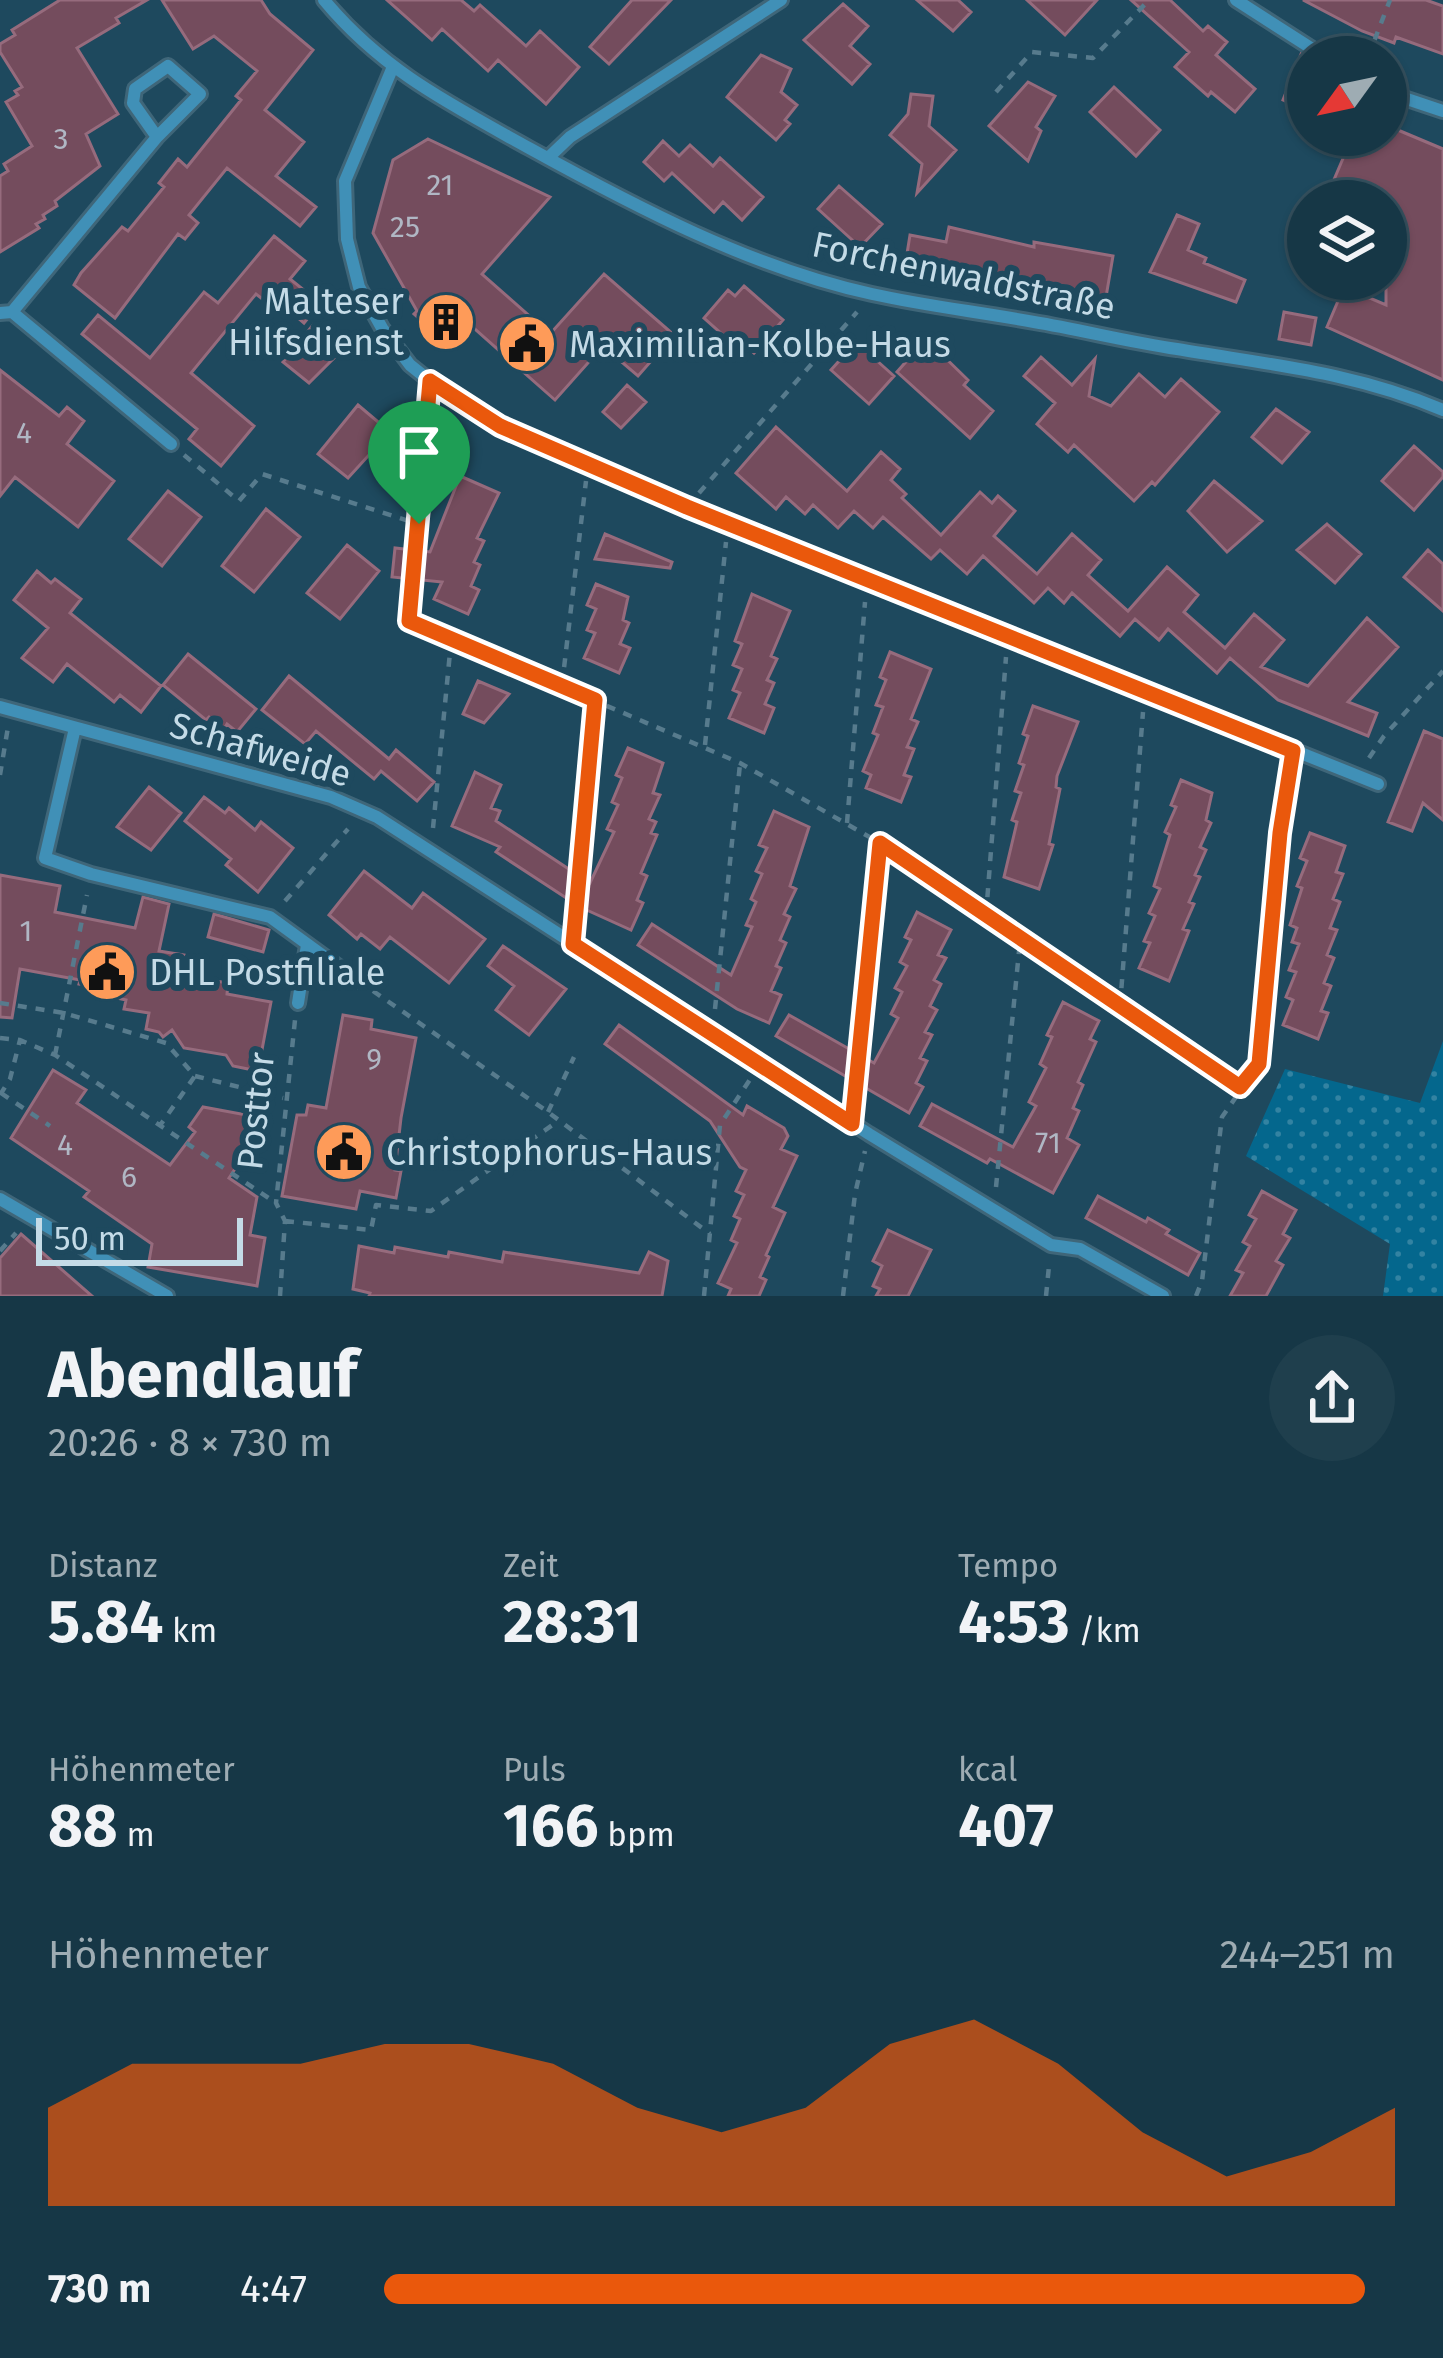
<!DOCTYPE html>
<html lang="de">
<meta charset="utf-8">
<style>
body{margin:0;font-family:"Fira Sans",sans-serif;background:#1f3f4d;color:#f1f3f6;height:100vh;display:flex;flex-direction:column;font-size:45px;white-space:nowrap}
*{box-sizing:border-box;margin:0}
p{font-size:39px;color:#9eacb3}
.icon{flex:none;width:66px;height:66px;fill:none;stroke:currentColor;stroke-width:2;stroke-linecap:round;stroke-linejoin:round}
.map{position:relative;height:1296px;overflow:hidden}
.details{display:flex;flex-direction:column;background:#163746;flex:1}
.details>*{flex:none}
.needle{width:78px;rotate:237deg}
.fabs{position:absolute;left:1287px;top:36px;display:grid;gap:24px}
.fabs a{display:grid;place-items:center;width:120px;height:120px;border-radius:50%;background:#163746;box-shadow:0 3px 9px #0004,0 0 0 3px #35515f;font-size:60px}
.scale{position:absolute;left:36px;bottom:30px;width:207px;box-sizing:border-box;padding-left:12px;border:6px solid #c4dbe7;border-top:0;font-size:33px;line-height:42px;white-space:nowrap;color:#c4dbe7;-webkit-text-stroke:9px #1e495e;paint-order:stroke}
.pin{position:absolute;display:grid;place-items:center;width:102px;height:102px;color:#fff;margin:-123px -51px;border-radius:50% 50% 50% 0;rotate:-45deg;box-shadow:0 0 12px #0007}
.pin .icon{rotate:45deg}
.round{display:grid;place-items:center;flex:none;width:126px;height:126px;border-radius:63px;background:#1f3f4d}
.head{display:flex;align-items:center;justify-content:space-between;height:204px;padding:0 48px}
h1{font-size:66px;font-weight:700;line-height:90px}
.stats{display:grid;grid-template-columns:repeat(3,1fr);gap:18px;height:204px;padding:12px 48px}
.stats div{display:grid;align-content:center}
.stats b{font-size:60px;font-weight:700}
.stats small{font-size:33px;font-weight:400}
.stats p{font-size:33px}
.chart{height:336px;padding:24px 48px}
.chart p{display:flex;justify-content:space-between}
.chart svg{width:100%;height:216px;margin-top:12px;fill:#ea580c;opacity:.7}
ul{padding:0 48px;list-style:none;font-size:39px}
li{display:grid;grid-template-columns:192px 144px 1fr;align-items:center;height:90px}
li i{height:30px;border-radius:15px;background:#ea580c}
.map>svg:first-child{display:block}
</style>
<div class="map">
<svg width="1443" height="1296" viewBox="0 0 1443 1296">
<defs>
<pattern id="grass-dots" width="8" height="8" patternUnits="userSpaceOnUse" patternTransform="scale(3)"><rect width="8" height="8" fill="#04678d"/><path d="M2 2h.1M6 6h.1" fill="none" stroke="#3383a2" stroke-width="1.8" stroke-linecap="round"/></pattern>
</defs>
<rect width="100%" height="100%" fill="#1e495e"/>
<!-- grass -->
<path fill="url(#grass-dots)" d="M 1443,1041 L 1443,1296 L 1383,1296 L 1390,1244 L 1246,1156 L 1285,1069 L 1420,1103 Z"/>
<!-- building -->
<path fill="#744c5d" stroke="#966b7d" stroke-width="3" d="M 60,0 L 147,0 L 116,18 L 119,23 L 77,48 L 118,114 L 86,134 L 100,166 L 55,201 L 57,206 L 43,215 L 45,219 L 36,224 L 39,228 L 0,252 L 0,176 L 8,171 L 4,164 L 32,146 L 6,102 L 18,95 L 15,91 L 22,87 L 0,52 L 0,44 L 15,35 L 12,30 Z
M 162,0 L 261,0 L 270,14 L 313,50 L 265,110 L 304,142 L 276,176 L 316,207 L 300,226 L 227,168 L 189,215 L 198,223 L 185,239 L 178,234 L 115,318 L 74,285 L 81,273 L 122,227 L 128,231 L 164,187 L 159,183 L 178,159 L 187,167 L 241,100 L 236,96 L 257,71 L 214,36 L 193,49 Z
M 387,0 L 461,0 L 474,11 L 480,5 L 526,46 L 540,31 L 579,67 L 546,104 L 498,60 L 488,71 L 442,29 L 432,40 Z
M 632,0 L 671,0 L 609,64 L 590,47 Z
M 917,0 L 958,0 L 971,12 L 953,31 Z
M 1027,0 L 1097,0 L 1065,35 Z
M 1131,0 L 1170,0 L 1203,31 L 1208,26 L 1227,42 L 1216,55 L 1255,89 L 1235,112 L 1211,92 L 1208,96 L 1175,67 L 1189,52 Z
M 1303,0 L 1426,0 L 1443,6 L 1443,54 L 1396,37 L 1394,43 L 1362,31 Z
M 843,4 L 868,26 L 850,46 L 870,64 L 852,84 L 804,40 Z
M 1301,54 L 1308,59 L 1308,111 L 1283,100 Z
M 761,55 L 791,69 L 781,92 L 797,105 L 785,120 L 790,124 L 776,140 L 727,97 Z
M 1028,82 L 1055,96 L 1036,127 L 1041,131 L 1028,161 L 989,126 Z
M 1114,87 L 1160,130 L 1136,156 L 1090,112 Z
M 911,94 L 933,96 L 929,126 L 956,150 L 917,193 L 922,164 L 890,135 L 908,114 Z
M 1386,125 L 1443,149 L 1443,380 L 1327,327 L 1344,287 L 1386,305 L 1386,201 L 1359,201 L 1333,182 L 1353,135 L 1386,135 Z
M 428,139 L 550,197 L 482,274 L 550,334 L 604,274 L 674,335 L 638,376 L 603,346 L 555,400 L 468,323 L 449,345 L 414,314 L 417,311 L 373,233 L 393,160 Z
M 663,141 L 679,156 L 690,145 L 713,166 L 720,158 L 763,197 L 742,220 L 723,202 L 714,212 L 672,173 L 664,181 L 644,162 Z
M 839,186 L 882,224 L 860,247 L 818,209 Z
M 1177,215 L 1199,224 L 1188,250 L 1206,258 L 1204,263 L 1245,280 L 1236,302 L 1150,272 Z
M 949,227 L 1034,247 L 1034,242 L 1113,256 L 1106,297 L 995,275 L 995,279 L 941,270 L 942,266 L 906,260 L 910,235 L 946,242 Z
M 274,236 L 305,261 L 290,279 L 320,303 L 304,323 L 274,297 L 269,304 L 256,294 L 191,373 L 254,426 L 221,466 L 189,439 L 197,429 L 82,334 L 98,315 L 150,358 L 204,292 L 218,303 Z
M 744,286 L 783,320 L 754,353 L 736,336 L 731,342 L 704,318 L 728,290 L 735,296 Z
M 1284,312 L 1316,318 L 1311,345 L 1279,339 Z
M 313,325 L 342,350 L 309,383 L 283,362 Z
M 926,339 L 968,380 L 964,385 L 993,411 L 970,438 L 897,372 Z
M 856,342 L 894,376 L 869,404 L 831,370 Z
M 1041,357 L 1072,385 L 1095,359 L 1089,396 L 1111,406 L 1139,374 L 1165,397 L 1181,379 L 1219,412 L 1155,485 L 1152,482 L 1134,501 L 1074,445 L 1068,452 L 1037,424 L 1055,403 L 1024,376 Z
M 0,370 L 59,416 L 67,407 L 84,421 L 67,444 L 114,481 L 78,527 L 15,477 L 0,496 Z
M 627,385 L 646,402 L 621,428 L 603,412 Z
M 358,405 L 390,432 L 348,478 L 318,454 Z
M 1276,409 L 1309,432 L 1282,463 L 1252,437 Z
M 776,427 L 847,491 L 881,452 L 900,469 L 891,480 L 906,494 L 902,498 L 941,535 L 980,492 L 992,503 L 998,496 L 1015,511 L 994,536 L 1037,574 L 1072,534 L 1101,560 L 1088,575 L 1128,611 L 1167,567 L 1198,595 L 1184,612 L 1225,648 L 1254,614 L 1284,640 L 1261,667 L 1308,686 L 1367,618 L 1398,647 L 1348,702 L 1377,713 L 1368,736 L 1278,700 L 1230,658 L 1217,673 L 1168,629 L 1159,640 L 1135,619 L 1120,636 L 1072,593 L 1064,603 L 1048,588 L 1034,603 L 983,556 L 967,574 L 940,550 L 931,559 L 883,517 L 873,528 L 854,511 L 838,528 L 813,505 L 805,514 L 786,497 L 776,509 L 736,473 Z
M 1414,446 L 1443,472 L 1443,477 L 1414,510 L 1382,481 Z
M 460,476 L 499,493 L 477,538 L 484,541 L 474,562 L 480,565 L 471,586 L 479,590 L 468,614 L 434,599 L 442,582 L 392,577 L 395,548 L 430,552 Z
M 1214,481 L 1262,521 L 1227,552 L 1188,511 Z
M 168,491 L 201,517 L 162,566 L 129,539 Z
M 266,509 L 300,537 L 254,592 L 222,566 Z
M 1327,524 L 1361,554 L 1335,583 L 1297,550 Z
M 605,534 L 672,562 L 670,568 L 595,559 Z
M 347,545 L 379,571 L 340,619 L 307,593 Z
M 1428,550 L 1443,564 L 1443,611 L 1404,577 Z
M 37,571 L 51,583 L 55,579 L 81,599 L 70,613 L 161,686 L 141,712 L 120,695 L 114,702 L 67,664 L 53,682 L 22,658 L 48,628 L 14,600 Z
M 596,584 L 628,597 L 623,620 L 629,623 L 620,644 L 630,648 L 619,673 L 584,658 L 595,633 L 587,630 L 596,609 L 587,605 Z
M 752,594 L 790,611 L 771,656 L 777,659 L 767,680 L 774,683 L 765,704 L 774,708 L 764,733 L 729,718 L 740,693 L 733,690 L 742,669 L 733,665 L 742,644 L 735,641 Z
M 890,652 L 931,669 L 911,719 L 918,722 L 907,747 L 914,749 L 904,775 L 911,777 L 901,802 L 866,788 L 871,775 L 863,771 L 878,735 L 873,733 L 883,707 L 876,705 L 886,680 L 880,677 Z
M 188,654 L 256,709 L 237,732 L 227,724 L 224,729 L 209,717 L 206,720 L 163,685 Z
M 289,676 L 389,759 L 396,750 L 434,782 L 417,801 L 381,771 L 374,779 L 316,731 L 305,744 L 262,710 Z
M 478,681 L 509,694 L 484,723 L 463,714 Z
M 1033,706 L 1078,722 L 1057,776 L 1056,787 L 1060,789 L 1049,844 L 1053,845 L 1039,889 L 1004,877 L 1017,822 L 1012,820 L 1021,793 L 1015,791 L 1024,765 L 1019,763 L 1028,736 L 1023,734 Z
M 1424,731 L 1443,739 L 1443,820 L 1423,803 L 1412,831 L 1388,822 Z
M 628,748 L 663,763 L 653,793 L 660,795 L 649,819 L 656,822 L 651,833 L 657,835 L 641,873 L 647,876 L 637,900 L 643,903 L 631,930 L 580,907 L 496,852 L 500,847 L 452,826 L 475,772 L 501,785 L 491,808 L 500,811 L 496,821 L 590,883 L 614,832 L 607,829 L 618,805 L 612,802 L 622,778 L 616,775 Z
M 1181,780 L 1212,793 L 1206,820 L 1211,823 L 1200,847 L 1206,850 L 1195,875 L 1200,877 L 1189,902 L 1194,904 L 1183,929 L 1189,931 L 1169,981 L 1139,968 L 1150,943 L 1144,941 L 1155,916 L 1149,913 L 1160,889 L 1154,886 L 1170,835 L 1165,832 L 1176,807 L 1171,805 Z
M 149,787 L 181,813 L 151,850 L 117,827 Z
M 204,797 L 225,813 L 229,808 L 255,830 L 261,822 L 293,848 L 258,892 L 226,865 L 231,859 L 185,821 Z
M 774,811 L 809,827 L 790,886 L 796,889 L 784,914 L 790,917 L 780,940 L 786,943 L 776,966 L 781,968 L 771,991 L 781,995 L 769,1023 L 737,1009 L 638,945 L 652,924 L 731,975 L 752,927 L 746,925 L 756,902 L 751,899 L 762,874 L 756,871 L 767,848 L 759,845 Z
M 1310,833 L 1345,846 L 1336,872 L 1343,874 L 1333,899 L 1340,902 L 1330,928 L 1337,930 L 1327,955 L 1334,958 L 1324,983 L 1331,986 L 1321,1011 L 1328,1013 L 1318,1039 L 1283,1025 L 1293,1000 L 1286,997 L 1296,972 L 1289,970 L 1299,944 L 1292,942 L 1297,928 L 1290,925 L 1302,888 L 1297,886 L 1307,861 L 1300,858 Z
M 364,871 L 412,908 L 423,893 L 485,939 L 449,983 L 390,937 L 380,949 L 361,934 L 357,939 L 329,915 Z
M 0,875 L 60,886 L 55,912 L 135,928 L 143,897 L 169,904 L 159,951 L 184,955 L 180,975 L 228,983 L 227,994 L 271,1002 L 258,1071 L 233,1066 L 226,1055 L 184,1048 L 172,1030 L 163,1037 L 159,1032 L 146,1029 L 149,1013 L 124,1009 L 126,1000 L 99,994 L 100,988 L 79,984 L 80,980 L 20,969 L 12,1018 L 0,1017 Z
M 917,912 L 951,930 L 938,955 L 946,958 L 934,980 L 941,984 L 930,1006 L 937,1010 L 925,1032 L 932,1035 L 920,1058 L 927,1061 L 916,1083 L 923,1087 L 909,1113 L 776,1036 L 789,1015 L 874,1063 L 898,1018 L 891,1014 L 902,992 L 895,988 L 907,966 L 900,962 L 911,940 L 905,937 Z
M 214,914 L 269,930 L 263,952 L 208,937 Z
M 503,946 L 566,989 L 529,1035 L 496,1010 L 514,986 L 488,966 Z
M 1063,1002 L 1099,1021 L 1090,1039 L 1096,1042 L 1078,1082 L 1083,1085 L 1073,1108 L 1079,1111 L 1067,1138 L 1079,1145 L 1053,1193 L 990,1159 L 987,1163 L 920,1126 L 932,1104 L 1013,1147 L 1036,1106 L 1029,1102 L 1046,1068 L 1040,1064 L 1052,1037 L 1047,1035 Z
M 343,1015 L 372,1020 L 371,1029 L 416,1038 L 401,1118 L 395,1170 L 401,1171 L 396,1198 L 360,1191 L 356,1209 L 282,1196 L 297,1115 L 306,1115 L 308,1105 L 326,1108 Z
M 619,1025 L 743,1115 L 747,1106 L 784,1128 L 788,1136 L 781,1149 L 797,1156 L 773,1207 L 785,1213 L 766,1255 L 769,1257 L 760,1277 L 766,1280 L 759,1296 L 728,1296 L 731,1289 L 718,1283 L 737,1243 L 731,1240 L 740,1219 L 734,1216 L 744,1195 L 736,1191 L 746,1170 L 740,1167 L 710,1121 L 605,1044 Z
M 53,1070 L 86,1090 L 77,1103 L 170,1165 L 195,1132 L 189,1127 L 203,1107 L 268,1119 L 229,1178 L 257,1197 L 250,1235 L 265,1238 L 257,1286 L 148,1267 L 152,1244 L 84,1197 L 89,1191 L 11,1138 Z
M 1262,1191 L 1296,1210 L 1283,1234 L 1290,1238 L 1276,1261 L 1283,1265 L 1266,1296 L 1230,1296 L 1243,1273 L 1236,1270 L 1250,1246 L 1243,1242 L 1256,1219 L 1249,1215 Z
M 1098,1196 L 1146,1222 L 1148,1218 L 1169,1230 L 1166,1234 L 1200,1253 L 1188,1275 L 1086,1218 Z
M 888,1230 L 931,1250 L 908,1296 L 876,1296 L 880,1289 L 873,1286 L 882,1266 L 873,1261 Z
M 21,1234 L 92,1296 L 0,1296 L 0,1258 Z
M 359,1246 L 394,1253 L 395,1247 L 448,1257 L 449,1252 L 502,1262 L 504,1252 L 639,1273 L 649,1252 L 668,1261 L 662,1296 L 369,1296 L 370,1293 L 353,1289 Z"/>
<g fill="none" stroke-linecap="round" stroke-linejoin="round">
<!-- street casing -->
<g stroke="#3f6679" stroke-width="18">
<path id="street" d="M 324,0 C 383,71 450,104 529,148 C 636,207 752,268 872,294 C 926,306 980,312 1034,322 C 1082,330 1129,342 1177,349 C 1271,365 1354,372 1443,410
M 1236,0 L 1325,57
M 168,66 L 200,94 L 157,137 L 133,103 L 135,89 Z
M 392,69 L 345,181 L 347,239 L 359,287 L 382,328 L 410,365 L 430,381 L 500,426 L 687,507 L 1378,784
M 1386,92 L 1443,111
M 548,158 L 570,137 L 781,0
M 12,312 L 171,444
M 0,313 L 12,312 L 157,137
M 0,707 L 331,797 L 377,817 L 869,1134 L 1051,1245 L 1080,1249 L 1163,1296
M 75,728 L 45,858 L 91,874 L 270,917 L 358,981
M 298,1003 L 307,945
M 0,1199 L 167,1296"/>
</g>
<!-- path -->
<path stroke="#577b8d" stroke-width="4.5" stroke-dasharray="9 9" stroke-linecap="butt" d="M 1368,57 L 1390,0
M 996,92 L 1032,52 L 1093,58 L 1149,0
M 428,405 L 409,621 L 740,763 L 880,843 L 1240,1087
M 184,455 L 239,501 L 262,474 L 418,524
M 699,493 L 857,312
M 562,685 L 586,481
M 705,745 L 726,542
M 1369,758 L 1384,736 L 1443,671
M 0,775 L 8,727
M 847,823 L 865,602
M 433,828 L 451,642
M 285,901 L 348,829
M 986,915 L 1006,657
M 575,920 L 595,699
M 373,991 L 548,1112 L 710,1234
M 0,1003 L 64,1013 L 166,1043 L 195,1076 L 161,1124
M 1120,1006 L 1143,712
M 715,1009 L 740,764
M 0,1038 L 20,1040 L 55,1055 L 276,1203
M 55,1055 L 87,895
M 195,1076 L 283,1098
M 1,1093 L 50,1126
M 0,1095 L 10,1079 L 20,1040
M 855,1100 L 880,843
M 548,1112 L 574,1057
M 696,1147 L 715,1162
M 996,1187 L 1020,941
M 285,1221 L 371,1230 L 376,1205 L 431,1211 L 558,1121
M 0,1251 L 16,1233
M 280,1296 L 285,1221 L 276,1203 L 295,1020
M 704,1296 L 720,1125 L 751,1078
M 843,1296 L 855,1194 L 865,1151
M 1046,1296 L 1049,1266
M 1196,1296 L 1202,1281 L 1222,1117 L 1259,1064 L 1290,768"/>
<!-- street -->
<use href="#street" stroke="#4090b7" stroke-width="12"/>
</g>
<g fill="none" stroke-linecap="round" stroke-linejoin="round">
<!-- route casing -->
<g stroke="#fff" stroke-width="24">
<path id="route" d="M 430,381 L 500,426 L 687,507 L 1293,751 L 1280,833 L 1259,1064 L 1240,1087 L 880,843 L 852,1124 L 573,944 L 595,700 L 409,621 Z"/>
</g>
<!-- route -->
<use href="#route" stroke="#ea580c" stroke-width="15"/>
</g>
<!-- icons -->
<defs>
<g id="building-disc" transform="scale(3)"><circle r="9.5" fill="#fe9b59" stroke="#1e495e"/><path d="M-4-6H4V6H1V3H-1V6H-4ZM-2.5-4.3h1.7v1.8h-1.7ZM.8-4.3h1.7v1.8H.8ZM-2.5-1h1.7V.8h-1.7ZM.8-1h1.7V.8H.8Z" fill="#111"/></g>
<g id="civic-disc" transform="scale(3)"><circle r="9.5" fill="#fe9b59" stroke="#1e495e"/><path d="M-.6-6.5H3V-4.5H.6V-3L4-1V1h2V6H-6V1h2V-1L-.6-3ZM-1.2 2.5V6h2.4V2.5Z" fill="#111"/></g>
</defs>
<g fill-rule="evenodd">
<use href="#building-disc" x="446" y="322"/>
<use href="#civic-disc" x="527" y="344"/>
<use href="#civic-disc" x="107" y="972"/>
<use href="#civic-disc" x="344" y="1152"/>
</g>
<g text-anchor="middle" stroke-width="12" stroke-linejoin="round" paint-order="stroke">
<!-- number labels -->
<g font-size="30" fill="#b0b7c4">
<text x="61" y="149">3</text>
<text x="440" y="195">21</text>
<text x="405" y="237">25</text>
<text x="24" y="443">4</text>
<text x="26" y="941">1</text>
<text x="374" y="1069">9</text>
<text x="1048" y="1153">71</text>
<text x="65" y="1155">4</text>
<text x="129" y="1187">6</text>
</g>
<!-- street labels -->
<g font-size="36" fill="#c4dbe7" stroke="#1e495e">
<text transform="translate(964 275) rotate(12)" y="13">Forchenwaldstraße</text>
<text transform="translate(261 749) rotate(16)" y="13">Schafweide</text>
<text transform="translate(255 1111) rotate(-84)" y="13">Posttor</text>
</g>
<!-- poi labels -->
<g font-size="36" fill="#c4dbe7" stroke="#1e495e" text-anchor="start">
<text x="404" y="314" text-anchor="end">Malteser<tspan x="404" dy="41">Hilfsdienst</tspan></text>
<text x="569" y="357">Maximilian-Kolbe-Haus</text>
<text x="149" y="985">DHL Postfiliale</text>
<text x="386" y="1165">Christophorus-Haus</text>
</g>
</g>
</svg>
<div class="fabs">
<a><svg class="needle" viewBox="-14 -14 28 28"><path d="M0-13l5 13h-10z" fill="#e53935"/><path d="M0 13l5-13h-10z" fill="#9eacb3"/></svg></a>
<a><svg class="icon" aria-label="layers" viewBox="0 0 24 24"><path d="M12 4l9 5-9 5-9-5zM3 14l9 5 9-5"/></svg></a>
</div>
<div class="scale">50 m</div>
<div class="pin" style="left:419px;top:524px;background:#1e9e55"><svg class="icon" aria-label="arrive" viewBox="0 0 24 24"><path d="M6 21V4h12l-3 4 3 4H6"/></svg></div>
</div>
<section class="details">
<div class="head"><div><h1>Abendlauf</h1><p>20:26 · 8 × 730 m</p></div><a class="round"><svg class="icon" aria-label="share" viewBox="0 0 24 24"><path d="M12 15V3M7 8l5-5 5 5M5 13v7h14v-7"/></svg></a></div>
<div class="stats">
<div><p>Distanz</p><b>5.84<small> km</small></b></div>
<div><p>Zeit</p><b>28:31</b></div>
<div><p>Tempo</p><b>4:53<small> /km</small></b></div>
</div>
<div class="stats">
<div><p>Höhenmeter</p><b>88<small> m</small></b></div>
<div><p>Puls</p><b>166<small> bpm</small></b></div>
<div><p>kcal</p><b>407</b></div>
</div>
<div class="chart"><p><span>Höhenmeter</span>244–251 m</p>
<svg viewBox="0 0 160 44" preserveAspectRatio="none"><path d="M0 44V24L10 15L20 15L30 15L40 11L50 11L60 15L70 24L80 29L90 24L100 11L110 6L120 15L130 29L140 38L150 33L160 24V44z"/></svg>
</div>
<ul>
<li><b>730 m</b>4:47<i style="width:97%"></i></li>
</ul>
</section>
